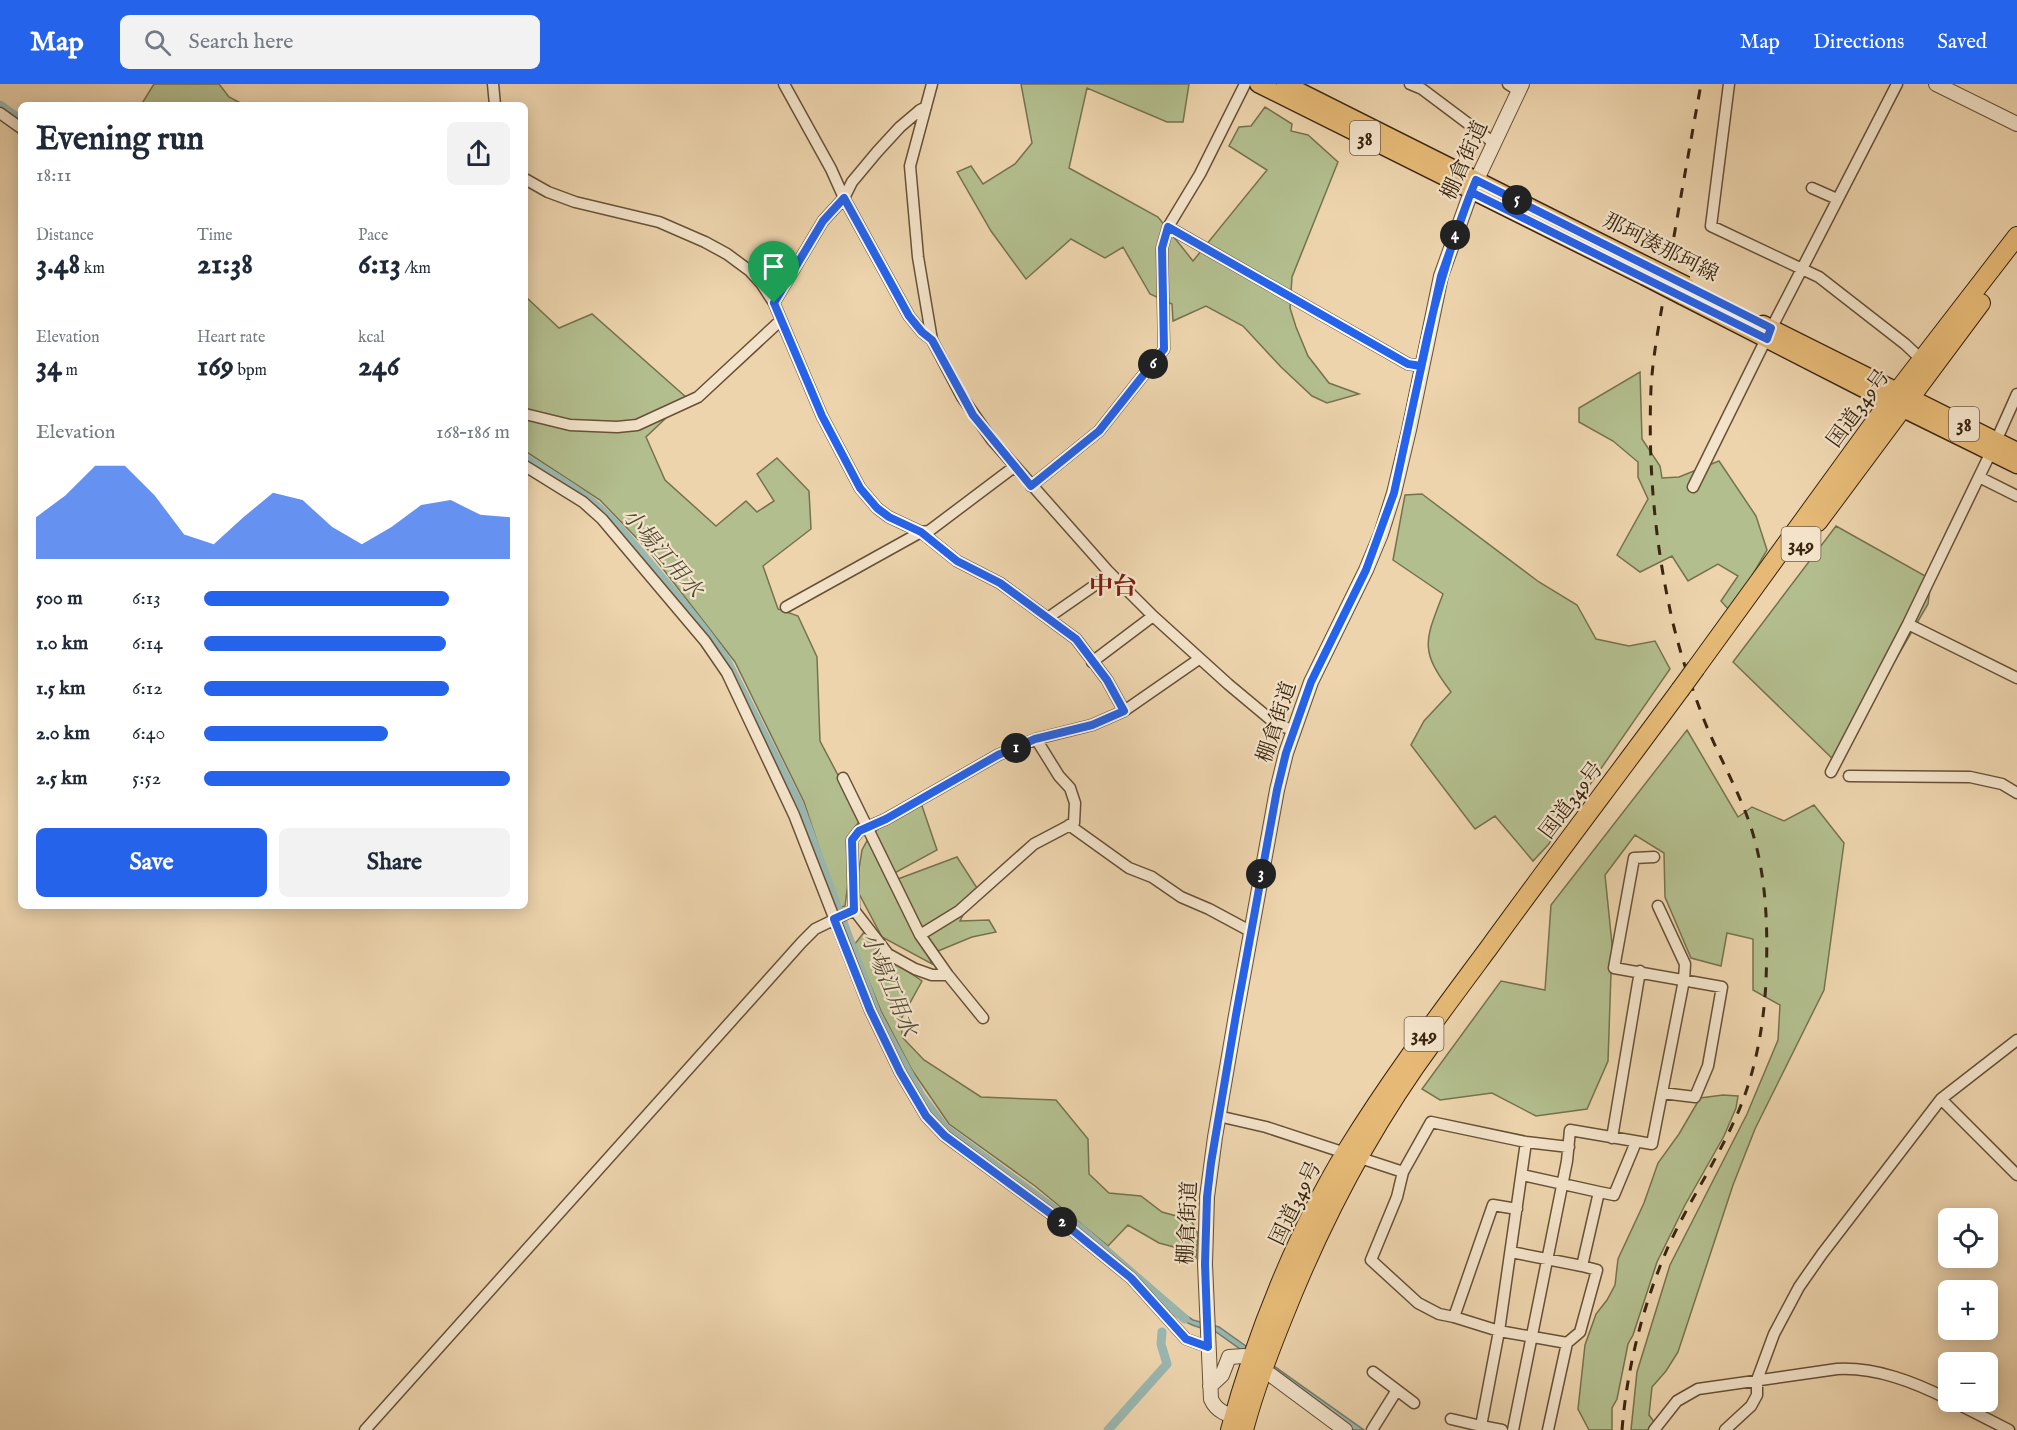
<!DOCTYPE html>
<meta charset="utf-8">
<style>
body{margin:0;font-family:"IM FELL English","Noto Serif JP",serif;background:#f2f2f3;color:#1f2937;height:100vh;display:flex;flex-direction:column;font-size:22px;white-space:nowrap}
*{box-sizing:border-box;margin:0}
p{font-size:20px;color:#747a83}
.icon{flex:none;width:33px;height:33px;fill:none;stroke:currentColor;stroke-width:2;stroke-linecap:round;stroke-linejoin:round}
.map{position:relative;flex:1;overflow:hidden}
.panel{position:absolute;left:18px;top:18px;width:510px;height:807px;display:flex;flex-direction:column;background:#fff;border-radius:9px;box-shadow:0 3px 15px #0003}
.panel>*{flex:none}
.tools{position:absolute;left:1938px;top:1124px;display:grid;gap:12px}
.tools a{display:grid;place-items:center;width:60px;height:60px;border-radius:9px;background:#fff;box-shadow:0 3px 15px #0003;font-size:30px}
.pin{position:absolute;display:grid;place-items:center;width:51px;height:51px;color:#fff;margin:-62px -26px;border-radius:50% 50% 50% 0;rotate:-45deg;box-shadow:0 0 6px #0007}
.pin .icon{rotate:45deg}
.km{position:absolute;width:30px;height:30px;margin:-15px;border-radius:50%;background:#222;color:#fff;font-size:16px;line-height:30px;text-align:center}
.round{display:grid;place-items:center;flex:none;width:63px;height:63px;border-radius:9px;background:#f2f2f3}
.headline{display:flex;align-items:center;justify-content:space-between;height:102px;padding:0 18px}
h1{font-size:33px;font-weight:800;line-height:45px}
.figures{display:grid;grid-template-columns:repeat(3,1fr);gap:9px;height:102px;padding:6px 18px}
.figures div{display:grid;align-content:center}
.figures b{font-size:30px;font-weight:800}
.figures small{font-size:16px;font-weight:400}
.figures p{font-size:16px}
.chart{height:168px;padding:12px 18px}
.chart p{display:flex;justify-content:space-between}
.chart svg{width:100%;height:108px;margin-top:6px;fill:#2563eb;opacity:.7}
.action{display:flex;gap:12px;margin-top:auto;padding:12px 18px}
.action a{flex:1;height:69px;border-radius:9px;background:#2563eb;color:#fff;font-size:24px;font-weight:800;line-height:69px;text-align:center}
.action a+a{background:#f2f2f3;color:#1f2937}
ul{padding:0 18px;list-style:none;font-size:20px}
li{display:grid;grid-template-columns:96px 72px 1fr;align-items:center;height:45px}
li i{height:15px;border-radius:8px;background:#2563eb}
header{display:flex;align-items:center;gap:36px;box-sizing:border-box;height:84px;padding:0 30px;background:#2563eb;color:#fff}
header strong{font-size:28px}
nav{display:flex;gap:33px;margin-inline-start:auto;font-size:21px}
.search{width:420px;height:54px;background:#f2f2f3;display:flex;align-items:center;gap:15px;box-sizing:border-box;padding:0 21px;border-radius:9px;color:#747a83;font-size:22px}
.map>svg:first-child{display:block}
</style>
<header>
<strong>Map</strong>
<div class="search"><svg class="icon" aria-label="search" viewBox="0 0 24 24"><circle cx="10" cy="10" r="6"/><path d="M15 15l6 6"/></svg>Search here</div>
<nav><a>Map</a><a>Directions</a><a>Saved</a></nav>
</header>
<div class="map">
<svg width="2017" height="1346" viewBox="0 0 2017 1346">
<rect width="100%" height="100%" fill="#edd4ad"/>
<filter id="stains"><feTurbulence type="fractalNoise" baseFrequency=".00333" numOctaves="4"/><feColorMatrix values="0 0 0 0 .2 0 0 0 0 .09 0 0 0 0 .02 0 0 0 .5 -.17"/></filter>
<radialGradient id="worn" r=".72"><stop offset=".6" stop-color="#630" stop-opacity="0"/><stop offset="1" stop-color="#630" stop-opacity=".3"/></radialGradient>
<!-- green -->
<path fill="#b3be8e" stroke="#76724e" stroke-width="1.5" d="M 154,0 L 219,0 L 229,13 L 244,21 L 141,21 Z
M 1021,0 L 1189,0 L 1183,38 L 1167,38 L 1087,4 L 1069,84 L 1158,133 L 1193,177 L 1267,86 L 1229,62 L 1239,43 L 1251,42 L 1265,23 L 1292,40 L 1291,47 L 1308,51 L 1338,78 L 1292,193 L 1290,224 L 1296,243 L 1308,272 L 1329,299 L 1359,310 L 1327,319 L 1312,312 L 1281,283 L 1243,242 L 1206,222 L 1173,237 L 1172,220 L 1150,210 L 1123,163 L 1105,174 L 1071,155 L 1026,195 L 991,147 L 957,88 L 971,82 L 983,100 L 1015,80 L 1032,59 Z
M 526,213 L 559,244 L 592,230 L 687,314 L 646,353 L 665,396 L 716,442 L 746,417 L 757,428 L 774,417 L 757,390 L 777,374 L 809,407 L 811,445 L 763,482 L 778,525 L 798,532 L 817,573 L 820,657 L 861,735 L 848,753 L 848,799 L 845,822 L 839,824 L 804,718 L 735,578 L 650,468 L 600,416 L 525,367 Z
M 1640,288 L 1642,355 L 1660,382 L 1662,394 L 1679,393 L 1719,377 L 1756,432 L 1767,466 L 1731,528 L 1721,517 L 1738,492 L 1718,480 L 1688,497 L 1672,472 L 1640,488 L 1617,471 L 1648,415 L 1638,393 L 1638,378 L 1613,357 L 1579,338 L 1579,324 Z
M 1422,410 L 1539,498 L 1577,521 L 1596,555 L 1629,562 L 1655,557 L 1670,585 L 1548,761 L 1533,777 L 1495,732 L 1475,745 L 1411,661 L 1424,637 L 1451,608 C 1419,566 1425,557 1443,510 L 1393,476 L 1405,411 Z
M 1836,442 L 1927,493 L 1930,505 L 1928,520 L 1861,635 L 1839,681 L 1733,578 Z
M 1687,646 L 1738,733 L 1752,723 L 1784,737 L 1814,721 L 1844,759 L 1824,906 L 1755,1045 L 1733,1101 L 1678,1268 L 1666,1287 L 1652,1303 L 1649,1331 L 1660,1346 L 1631,1346 L 1637,1288 L 1670,1181 L 1747,1030 L 1778,956 L 1780,921 L 1753,906 L 1753,855 L 1727,849 L 1721,882 L 1691,874 L 1665,813 L 1664,769 L 1635,751 L 1605,791 L 1612,860 L 1608,977 L 1587,1025 L 1536,1032 L 1492,1009 L 1440,1016 L 1422,1005 L 1501,897 L 1545,906 L 1551,821 Z
M 921,719 L 937,766 L 887,793 L 932,880 L 882,853 L 856,804 L 862,766 L 868,755 L 879,744 Z
M 957,773 L 977,804 L 960,837 L 989,836 L 996,848 L 972,853 L 938,867 L 919,842 L 898,795 Z
M 865,847 L 887,873 L 922,897 L 900,937 L 903,954 L 924,976 L 981,1013 L 1056,1016 L 1088,1055 L 1089,1090 L 1109,1109 L 1141,1112 L 1162,1128 L 1191,1136 L 1198,1150 L 1196,1174 L 1185,1166 L 1159,1159 L 1128,1141 L 1108,1162 L 1035,1102 L 949,1040 L 912,986 L 881,927 L 854,861 Z
M 1723,1011 L 1738,1012 L 1736,1024 L 1724,1052 L 1685,1121 L 1657,1178 L 1633,1251 L 1628,1260 L 1617,1315 L 1612,1324 L 1612,1346 L 1589,1346 L 1578,1325 L 1585,1261 L 1596,1230 L 1607,1216 L 1615,1201 L 1618,1175 L 1644,1119 L 1658,1079 L 1679,1050 L 1700,1014 Z"/>
<!-- water -->
<path fill="#9ab7b0" stroke="#747d70" stroke-width="1.5" d="M 1179,1227 L 1193,1236 L 1219,1243 L 1364,1346 L 1354,1346 L 1216,1248 C 1201,1244 1187,1241 1174,1231 Z"/>
<g fill="none" stroke-linecap="round" stroke-linejoin="round">
<!-- canal -->
<path stroke="#9ab7b0" stroke-width="9" d="M 0,21 L 21,36
M 525,374 C 550,390 576,404 598,423 C 620,442 638,466 657,488 C 681,517 707,546 728,579 L 800,722 L 877,930 L 921,1012 L 945,1044 L 1080,1144 L 1185,1235
M 1108,1346 L 1167,1280 L 1161,1260 L 1162,1248"/>
<!-- minor casing -->
<g stroke="#675136" stroke-width="13">
<path id="minor" d="M 493,0 L 495,21
M 784,0 L 831,85 L 844,114 L 909,232 L 922,248 L 932,256
M 932,0 L 910,82 L 918,173 L 932,256 L 962,313 L 992,356 L 1108,487 L 1153,532 L 1228,600 L 1277,641 L 1294,646
M 1410,0 L 1422,5 L 1494,59
M 1508,0 L 1519,7
M 1729,0 L 1711,142 L 1819,193 L 1905,260 L 1922,276
M 0,29 L 21,44
M 525,95 L 548,108 L 575,118 L 659,138 L 705,158 L 727,170 L 750,187 L 761,199 L 774,219 L 822,332 L 860,404 L 877,424 L 889,433 L 921,448 L 957,477 L 1000,499 L 1076,555 L 1107,596 L 1124,627
M 1812,104 L 1837,115
M 1168,143 L 1408,280 L 1421,282
M 774,219 L 823,137 L 844,114 L 852,98 L 877,68 L 900,43 L 920,26 L 926,23
M 525,330 L 570,341 L 617,343 L 637,341 L 698,313 L 781,236
M 1996,357 L 2017,310
M 525,382 L 583,418 L 602,435 L 705,557 L 727,589 L 794,731 L 870,926 L 900,988 L 926,1032 L 945,1052 L 1066,1141 L 1131,1194 L 1186,1255 L 1208,1263
M 1979,393 L 2017,412
M 1031,402 L 1099,347 L 1164,265 L 1162,164 L 1168,143 L 1200,90 L 1245,0
M 1693,403 L 1771,245 L 1897,0
M 786,523 L 921,448 L 929,447 L 1014,383
M 1049,533 L 1111,490
M 1908,540 L 2017,594
M 1092,578 L 1153,532
M 1831,688 L 1908,540 L 1991,368
M 1849,692 L 1970,693 L 2002,700 L 2017,709
M 843,694 L 920,851 L 948,891 L 983,934
M 1069,741 L 1129,784 L 1152,793 L 1181,813 L 1209,825 L 1250,847
M 1654,773 L 1634,774 L 1614,884 L 1722,903 L 1708,982 L 1695,1013 L 1662,1009
M 920,851 L 959,827 L 1034,760 L 1074,739 L 1075,719 L 1070,704 L 1059,692 L 1036,655
M 948,891 L 932,891 L 915,885 L 888,870 L 854,826 L 852,756 L 859,747 L 886,735 L 998,671 L 1036,655 L 1092,641 L 1124,627 L 1199,575
M 1941,1015 L 2017,1091
M 1218,1032 L 1266,1043 L 1403,1088
M 1612,1054 L 1640,887
M 1522,1091 L 1599,1108
M 1511,1168 L 1582,1182 L 1599,1108 L 1614,1111 L 1636,1058
M 1454,1233 L 1493,1121 L 1517,1125
M 1567,1259 L 1580,1248 L 1597,1186 L 1582,1182
M 1373,1288 L 1414,1319
M 1952,1317 L 2009,1346
M 1451,1335 L 1481,1342
M 365,1346 L 802,858 L 815,845 L 854,826
M 1372,1346 L 1397,1306
M 1502,1346 L 1481,1342 L 1499,1247 L 1526,1058
M 1513,1346 L 1567,1077 L 1570,1046 L 1652,1060 L 1684,896 L 1685,880 L 1658,822
M 1548,1346 L 1567,1259 L 1499,1247 L 1454,1233 L 1439,1230 L 1418,1219 L 1371,1176 L 1397,1113 L 1403,1088 L 1431,1038 L 1526,1058 L 1569,1063
M 1654,1346 L 1677,1317 L 1698,1305 L 1837,1285 C 1876,1283 1914,1298 1948,1315
M 1725,1346 L 1751,1322 L 1757,1311 L 1757,1296 L 1774,1250 L 1799,1203 L 1822,1170 L 1941,1015 L 2017,956"/>
</g>
<!-- tertiary casing -->
<g stroke="#675136" stroke-width="16">
<path id="tertiary" d="M 1936,0 L 2017,40
M 1271,1291 L 1345,1346
M 1210,1302 L 1222,1291 L 1229,1273 L 1244,1272
M 1242,1334 C 1229,1331 1217,1329 1211,1315 L 1205,1180 L 1207,1113 L 1215,1053 L 1236,931 L 1277,706 L 1286,669 L 1311,598 L 1366,486 L 1381,450 L 1394,409 L 1409,346 L 1441,192 L 1471,108 L 1522,0"/>
</g>
<!-- primary casing -->
<g stroke="#3a250f" stroke-width="19">
<path id="primary" d="M 1258,0 L 1645,193
M 1285,0 L 1650,183
M 1682,212 L 1889,318 L 2017,381
M 1763,240 L 2017,367"/>
</g>
<!-- trunk casing -->
<g stroke="#3a250f" stroke-width="20">
<path id="trunk" d="M 1818,438 L 1981,219
M 1696,584 L 1889,318 L 2017,152
M 1230,1346 C 1255,1253 1297,1148 1347,1066 C 1390,996 1439,931 1488,865 C 1551,778 1616,693 1680,606
M 1244,1346 C 1254,1308 1268,1271 1283,1234 C 1321,1138 1371,1042 1433,958"/>
</g>
<!-- minor -->
<use href="#minor" stroke="#f3e3ca" stroke-width="10"/>
<!-- tertiary -->
<use href="#tertiary" stroke="#f3e3ca" stroke-width="14"/>
<!-- primary -->
<use href="#primary" stroke="#e6ba76" stroke-width="16"/>
<!-- trunk -->
<use href="#trunk" stroke="#e6ba76" stroke-width="18"/>
<!-- rail -->
<path stroke="#3a250f" stroke-width="3" stroke-dasharray="10 10" stroke-linecap="butt" d="M 1622,1346 C 1627,1283 1643,1221 1668,1163 C 1688,1119 1716,1078 1736,1033 C 1755,991 1764,942 1766,896 C 1768,848 1767,797 1753,750 C 1741,709 1716,669 1701,628 C 1688,594 1676,556 1669,521 C 1654,450 1648,377 1651,304 C 1653,270 1660,235 1666,200 C 1677,133 1689,67 1701,0"/>
<!-- primary-bridge casing -->
<g stroke="#3a250f" stroke-width="19" stroke-linecap="butt">
<path id="primary-bridge" d="M 1650,183 L 1686,201
M 1645,193 L 1682,212"/>
</g>
<!-- trunk-bridge casing -->
<g stroke="#3a250f" stroke-width="20" stroke-linecap="butt">
<path id="trunk-bridge" d="M 1680,606 L 1696,584"/>
</g>
<!-- primary-bridge -->
<use href="#primary-bridge" stroke="#e6ba76" stroke-width="16"/>
<!-- trunk-bridge -->
<use href="#trunk-bridge" stroke="#e6ba76" stroke-width="18"/>
</g>
<g fill="none" stroke-linecap="round" stroke-linejoin="round">
<!-- route casing -->
<g stroke="#fff" stroke-width="12">
<path id="route" d="M 774,219 L 822,332 L 860,404 L 877,424 L 889,433 L 921,448 L 957,477 L 1000,499 L 1076,555 L 1107,596 L 1124,627 L 1092,641 L 1035,655 L 998,671 L 886,735 L 859,747 L 852,756 L 854,826 L 834,835 L 870,926 L 900,988 L 926,1032 L 945,1052 L 1066,1141 L 1131,1194 L 1186,1255 L 1208,1263 L 1205,1180 L 1207,1113 L 1211,1079 L 1236,931 L 1277,706 L 1286,669 L 1311,598 L 1366,486 L 1394,409 L 1441,192 L 1471,108 L 1767,255 L 1771,244 L 1476,96 C 1451,156 1434,218 1421,282 L 1408,280 L 1168,143 L 1162,164 L 1164,265 L 1099,347 L 1031,402 L 973,331 L 932,256 L 922,248 L 909,232 L 844,114 L 823,137 L 774,219"/>
</g>
<!-- route -->
<use href="#route" stroke="#2563eb" stroke-width="8"/>
</g>
<g text-anchor="middle" stroke-width="4.5" stroke-linejoin="round" paint-order="stroke">
<!-- shield labels -->
<g fill="#f3e3ca" stroke="#725e47" stroke-width="1.5">
<rect x="1350" y="37" width="30" height="34" rx="4.5"/>
<rect x="1949" y="323" width="30" height="34" rx="4.5"/>
<rect x="1781.5" y="443" width="39" height="34" rx="4.5"/>
<rect x="1404.5" y="933" width="39" height="34" rx="4.5"/>
</g>
<g font-size="20" font-weight="bold" fill="#3a250f">
<text x="1365" y="61">38</text>
<text x="1964" y="347">38</text>
<text x="1801" y="467">349</text>
<text x="1424" y="957">349</text>
</g>
<!-- street labels -->
<g font-size="21" fill="#3a250f" stroke="#f3e3ca">
<text transform="translate(1464 76) rotate(-66)" y="7">棚倉街道</text>
<text transform="translate(1661 163) rotate(27)" y="7">那珂湊那珂線</text>
<text transform="translate(1858 324) rotate(-54)" y="7">国道349号</text>
<text transform="translate(1276 638) rotate(-72)" y="7">棚倉街道</text>
<text transform="translate(1571 716) rotate(-53)" y="7">国道349号</text>
<text transform="translate(1295 1119) rotate(-64)" y="7">国道349号</text>
<text transform="translate(1187 1139) rotate(-87)" y="7">棚倉街道</text>
</g>
<!-- water labels -->
<g font-size="22" font-style="italic" fill="#524a37" stroke="#f3e3ca">
<text transform="translate(663 468) rotate(49)" y="8">小場江用水</text>
<text transform="translate(890 900) rotate(67)" y="8">小場江用水</text>
</g>
<!-- quarter labels -->
<g font-size="24" font-weight="bold" fill="#7a1f14" stroke="#f3e3ca">
<text x="1113" y="510">中台</text>
</g>
</g>
<rect width="100%" height="100%" filter="url(#stains)"/>
<rect width="100%" height="100%" fill="url(#worn)"/>
</svg>
<div class="tools">
<a><svg class="icon" aria-label="locate" viewBox="0 0 24 24"><circle cx="12" cy="12" r="6"/><path d="M12 2v4M12 18v4M2 12h4M18 12h4"/></svg></a>
<a>+</a>
<a>−</a>
</div>
<div class="pin" style="left:774px;top:219px;background:#1e9e55"><svg class="icon" aria-label="arrive" viewBox="0 0 24 24"><path d="M6 21V4h12l-3 4 3 4H6"/></svg></div>
<b class="km" style="left:1016px;top:664px">1</b>
<b class="km" style="left:1062px;top:1138px">2</b>
<b class="km" style="left:1261px;top:790px">3</b>
<b class="km" style="left:1455px;top:151px">4</b>
<b class="km" style="left:1517px;top:116px">5</b>
<b class="km" style="left:1153px;top:280px">6</b>
<section class="panel">
<div class="headline"><div><h1>Evening run</h1><p>18:11</p></div><a class="round"><svg class="icon" aria-label="share" viewBox="0 0 24 24"><path d="M12 15V3M7 8l5-5 5 5M5 13v7h14v-7"/></svg></a></div>
<div class="figures">
<div><p>Distance</p><b>3.48<small> km</small></b></div>
<div><p>Time</p><b>21:38</b></div>
<div><p>Pace</p><b>6:13<small> /km</small></b></div>
</div>
<div class="figures">
<div><p>Elevation</p><b>34<small> m</small></b></div>
<div><p>Heart rate</p><b>169<small> bpm</small></b></div>
<div><p>kcal</p><b>246</b></div>
</div>
<div class="chart"><p><span>Elevation</span>168–186 m</p>
<svg viewBox="0 0 160 44" preserveAspectRatio="none"><path d="M0 44V27L10 18L20 6L30 6L40 18L50 34L60 38L70 27L80 17L90 20L100 31L110 38L120 31L130 22L140 20L150 26L160 27V44z"/></svg>
</div>
<ul>
<li><b>500 m</b>6:13<i style="width:80%"></i></li>
<li><b>1.0 km</b>6:14<i style="width:79%"></i></li>
<li><b>1.5 km</b>6:12<i style="width:80%"></i></li>
<li><b>2.0 km</b>6:40<i style="width:60%"></i></li>
<li><b>2.5 km</b>5:52<i style="width:100%"></i></li>
</ul>
<div class="action"><a>Save</a><a>Share</a></div>
</section>
</div>
